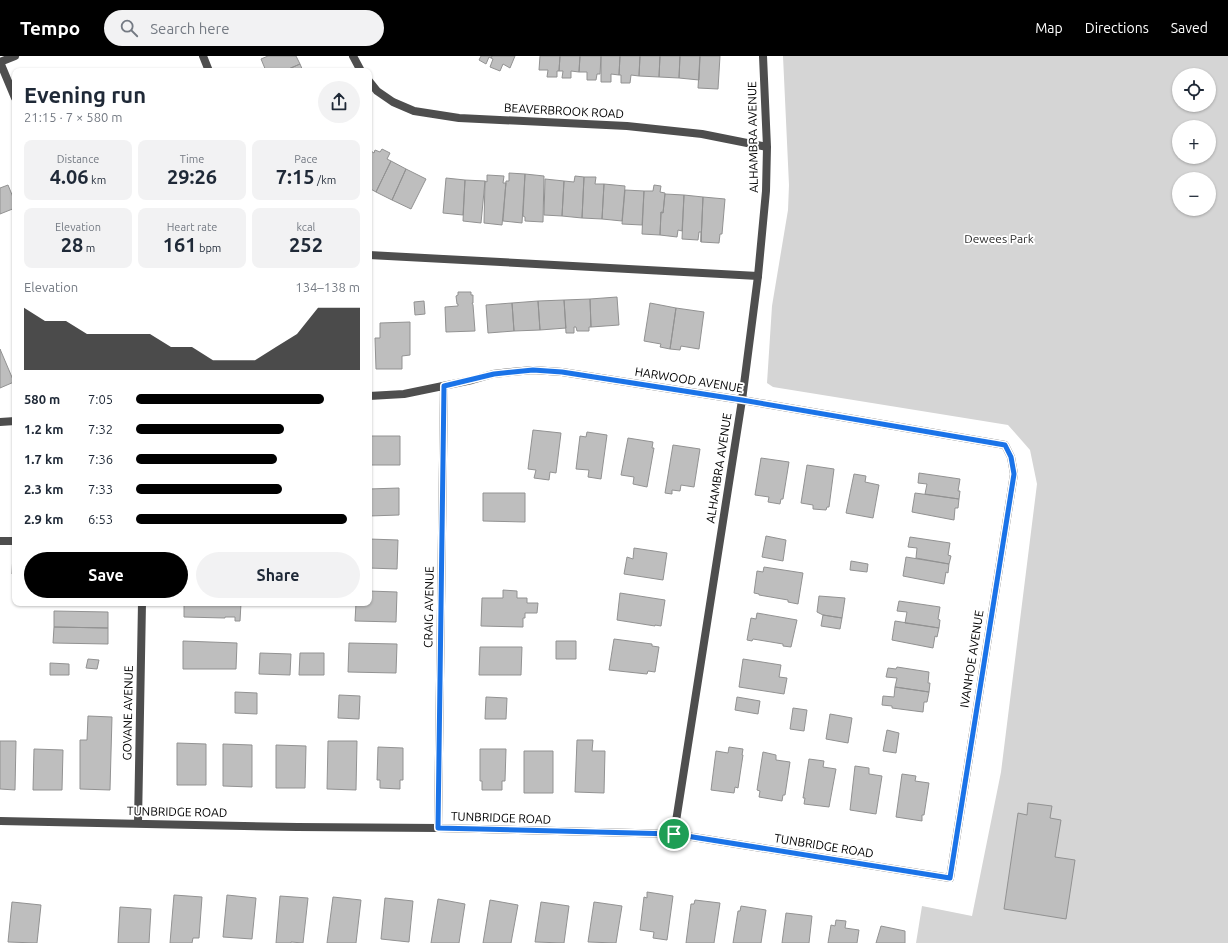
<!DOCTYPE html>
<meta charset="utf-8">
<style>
body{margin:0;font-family:Ubuntu,sans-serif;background:#f2f2f3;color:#1f2937;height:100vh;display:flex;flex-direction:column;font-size:15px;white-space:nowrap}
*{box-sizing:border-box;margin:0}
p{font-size:13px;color:#747a83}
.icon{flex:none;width:22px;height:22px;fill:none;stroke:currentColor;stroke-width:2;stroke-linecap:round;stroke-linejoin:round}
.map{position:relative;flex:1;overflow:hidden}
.details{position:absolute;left:12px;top:12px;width:360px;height:538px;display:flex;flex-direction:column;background:#fff;border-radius:8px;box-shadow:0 1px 3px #0004}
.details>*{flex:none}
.tools{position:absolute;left:1172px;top:12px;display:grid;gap:8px}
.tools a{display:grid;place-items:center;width:44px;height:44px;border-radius:50%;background:#fff;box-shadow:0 1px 3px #0004;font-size:20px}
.pin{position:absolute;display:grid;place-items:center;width:34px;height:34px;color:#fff;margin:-17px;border:2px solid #fff;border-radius:50%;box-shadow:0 1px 4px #0007}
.round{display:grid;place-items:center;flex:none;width:42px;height:42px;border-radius:21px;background:#f2f2f3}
.overview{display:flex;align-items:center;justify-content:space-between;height:68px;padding:0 12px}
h1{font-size:22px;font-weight:700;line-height:30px}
.metrics{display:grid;grid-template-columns:repeat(3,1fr);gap:6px;height:68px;padding:4px 12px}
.metrics div{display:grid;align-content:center;border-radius:8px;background:#f2f2f3;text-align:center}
.metrics b{font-size:20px;font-weight:700}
.metrics small{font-size:11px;font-weight:400}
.metrics p{font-size:11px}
.chart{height:112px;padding:8px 12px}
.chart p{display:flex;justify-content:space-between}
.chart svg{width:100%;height:72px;margin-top:4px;fill:#000;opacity:.7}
.cta{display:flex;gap:8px;margin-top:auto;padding:8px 12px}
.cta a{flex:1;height:46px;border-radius:24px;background:#000;color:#fff;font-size:16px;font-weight:700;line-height:46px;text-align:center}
.cta a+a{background:#f2f2f3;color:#1f2937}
ul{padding:0 12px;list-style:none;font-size:13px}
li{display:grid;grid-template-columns:64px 48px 1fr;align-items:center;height:30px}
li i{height:10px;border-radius:5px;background:#000}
header{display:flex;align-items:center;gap:24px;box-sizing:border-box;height:56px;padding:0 20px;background:#000;color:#fff}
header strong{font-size:19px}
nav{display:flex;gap:22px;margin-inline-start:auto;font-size:14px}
.search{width:280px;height:36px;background:#f2f2f3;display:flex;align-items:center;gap:10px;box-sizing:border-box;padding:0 14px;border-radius:22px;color:#747a83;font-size:15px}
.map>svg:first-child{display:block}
</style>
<header>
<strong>Tempo</strong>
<div class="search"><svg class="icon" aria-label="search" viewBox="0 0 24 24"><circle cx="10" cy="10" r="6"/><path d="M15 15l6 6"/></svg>Search here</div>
<nav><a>Map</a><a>Directions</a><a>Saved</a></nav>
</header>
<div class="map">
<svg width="1228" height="887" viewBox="0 0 1228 887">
<rect width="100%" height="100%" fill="#fff"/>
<!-- green -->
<path fill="#d5d5d5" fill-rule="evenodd" d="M 783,0 L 1228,0 L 1228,887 L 916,887 L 922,850 L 972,860 L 1001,716 L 1037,428 L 1030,394 L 1008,369 L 773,331 L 767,327 L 772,250 L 788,154 L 789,129 ZM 1179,19 L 1209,19 L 1209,49 L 1179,49 ZM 1179,71 L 1209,71 L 1209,101 L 1179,101 ZM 1179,123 L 1209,123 L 1209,153 L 1179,153 Z"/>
<!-- building -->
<path fill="#bebebe" stroke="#929292" d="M 268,0 L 296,0 L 300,8 L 284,15 L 266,15 L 261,3 Z
M 481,0 L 492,0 L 491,2 L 489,1 L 486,8 L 479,4 Z
M 492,0 L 515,0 L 510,12 L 503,8 L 500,15 L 490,11 L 493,3 L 491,2 Z
M 540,0 L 560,0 L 559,15 L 557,15 L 557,21 L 547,21 L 548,14 L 539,14 Z
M 560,0 L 580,0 L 579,16 L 571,15 L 571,22 L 562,22 L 563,15 L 559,15 Z
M 580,0 L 601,0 L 600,18 L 597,18 L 596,24 L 587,24 L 587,16 L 579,16 Z
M 601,0 L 620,0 L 619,19 L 611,18 L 611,26 L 601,26 Z
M 620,0 L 640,0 L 639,20 L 631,19 L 630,27 L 621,27 L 621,19 L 619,19 Z
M 640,0 L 660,0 L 659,21 L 639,20 Z
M 660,0 L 680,0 L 679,22 L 659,21 Z
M 680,0 L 700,0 L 699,24 L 679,22 Z
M 700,0 L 720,0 L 718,33 L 698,32 Z
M 300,8 L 303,15 L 284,15 Z
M 382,93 L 390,97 L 387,103 L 391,105 L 376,136 L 369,132 L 369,99 L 371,95 L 374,97 L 375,94 L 380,96 Z
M 391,105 L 406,113 L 392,144 L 376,136 Z
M 406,113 L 426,123 L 411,153 L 392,144 Z
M 509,117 L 525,118 L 522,167 L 503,165 L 506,125 L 509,125 Z
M 525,118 L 544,120 L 543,166 L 525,165 L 525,161 L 523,160 Z
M 487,119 L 504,120 L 503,127 L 506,127 L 502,169 L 484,167 L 485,125 L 487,126 Z
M 575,120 L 584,121 L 582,162 L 562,160 L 564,125 L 574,126 Z
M 584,121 L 596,121 L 595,128 L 604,128 L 602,163 L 582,162 Z
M 446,122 L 465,124 L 463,159 L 443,157 Z
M 545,123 L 564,125 L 562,160 L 544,159 Z
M 465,124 L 485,125 L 481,167 L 463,165 Z
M 604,128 L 625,130 L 622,165 L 602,163 Z
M 8,129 L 15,146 L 15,152 L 0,158 L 0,132 Z
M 654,129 L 661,130 L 660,136 L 665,137 L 663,157 L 661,156 L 660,179 L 642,178 L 644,135 L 653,135 Z
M 625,134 L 644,135 L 642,169 L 622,168 Z
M 665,138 L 684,139 L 682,175 L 678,174 L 677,181 L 660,179 L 661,156 L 663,157 Z
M 684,139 L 703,141 L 701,186 L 701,176 L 699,176 L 698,184 L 682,183 Z
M 703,141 L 725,143 L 722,178 L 720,178 L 719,187 L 701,186 Z
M 458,236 L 471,236 L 471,239 L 473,239 L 473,247 L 472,247 L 473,249 L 475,275 L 446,276 L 445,251 L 458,250 L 458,248 L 457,248 L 456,240 L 458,239 Z
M 617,241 L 619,269 L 591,271 L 590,243 Z
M 590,243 L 591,271 L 589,271 L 589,275 L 577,275 L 576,271 L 574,271 L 574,277 L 566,277 L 564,244 Z
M 564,244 L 566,272 L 540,274 L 538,245 Z
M 424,245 L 425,258 L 415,259 L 414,246 Z
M 538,245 L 540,274 L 514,275 L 512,247 Z
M 512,247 L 514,275 L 488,277 L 486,249 Z
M 650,247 L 676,252 L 670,293 L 660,291 L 661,288 L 644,285 Z
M 676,252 L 704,256 L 699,293 L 681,290 L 680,294 L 670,293 Z
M 410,266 L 410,299 L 402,300 L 402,313 L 376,313 L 375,282 L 380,282 L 380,267 Z
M 0,293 L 14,326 L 0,332 Z
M 533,374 L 561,377 L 556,417 L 550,416 L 549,424 L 534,422 L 536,414 L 528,413 Z
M 587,376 L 607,379 L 601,423 L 588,421 L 589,414 L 576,413 L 580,380 L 586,381 Z
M 369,380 L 400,380 L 400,409 L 369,409 Z
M 628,382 L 653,386 L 652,392 L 654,392 L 647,431 L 633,428 L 634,421 L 621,419 Z
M 673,389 L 700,393 L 694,431 L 681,429 L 680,435 L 672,434 L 672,438 L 665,437 Z
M 761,402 L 789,406 L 783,443 L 781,443 L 780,448 L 768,446 L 769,441 L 755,439 Z
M 807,409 L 834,413 L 829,451 L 827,451 L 826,454 L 813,453 L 813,449 L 801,447 Z
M 919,417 L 960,423 L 958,435 L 960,435 L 959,443 L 925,438 L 927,428 L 918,427 Z
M 854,418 L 866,420 L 865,426 L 879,429 L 873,462 L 846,457 Z
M 399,432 L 399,459 L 369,460 L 369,433 Z
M 483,437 L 525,437 L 525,466 L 483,465 Z
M 915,437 L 959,443 L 958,452 L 955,452 L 954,464 L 912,456 Z
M 766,480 L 786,484 L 783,505 L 762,501 Z
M 910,481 L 950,487 L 948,499 L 951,500 L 949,508 L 916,502 L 917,492 L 908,491 Z
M 369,483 L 398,484 L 397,513 L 369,512 Z
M 634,492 L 667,497 L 663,524 L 624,518 L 627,501 L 633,503 Z
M 13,497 L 15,497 L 15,518 L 12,518 Z
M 906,501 L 949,508 L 948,517 L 946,516 L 944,528 L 903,520 Z
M 851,505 L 868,508 L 867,516 L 850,514 Z
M 764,511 L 803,517 L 798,548 L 788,546 L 788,544 L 759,539 L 759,538 L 754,537 L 757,515 L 763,516 Z
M 503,534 L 517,535 L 517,542 L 527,542 L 527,547 L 538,547 L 537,557 L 525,557 L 525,562 L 523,562 L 523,571 L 481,570 L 482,542 L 503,542 Z
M 369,535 L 397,536 L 396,566 L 355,565 L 356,547 L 369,547 Z
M 620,537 L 665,544 L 661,570 L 655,569 L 655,570 L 617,564 Z
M 819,540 L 845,542 L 842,562 L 823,559 L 817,556 Z
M 899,545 L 940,551 L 938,563 L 940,564 L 939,572 L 905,567 L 907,556 L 897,555 Z
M 184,547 L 241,547 L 240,565 L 235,565 L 235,561 L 225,561 L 225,562 L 184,561 Z
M 54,555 L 108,556 L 108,572 L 54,571 Z
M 757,557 L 797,564 L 791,591 L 783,590 L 783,588 L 753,583 L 752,585 L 747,584 L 751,562 L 756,563 Z
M 823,559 L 842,562 L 840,573 L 821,570 Z
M 895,565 L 939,572 L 937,581 L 935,580 L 933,592 L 892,584 Z
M 54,571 L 108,572 L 108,588 L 53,587 Z
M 614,583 L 652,588 L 652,590 L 659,591 L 655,616 L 648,615 L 647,618 L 609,614 Z
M 183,585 L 237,587 L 236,613 L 183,613 Z
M 556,585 L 576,585 L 576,603 L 556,603 Z
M 349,587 L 397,588 L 396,617 L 348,616 Z
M 480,591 L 522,591 L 521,619 L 479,619 Z
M 260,597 L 291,598 L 290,619 L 259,618 Z
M 300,597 L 324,597 L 324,619 L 299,619 Z
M 88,603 L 99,604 L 97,613 L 86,612 Z
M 743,603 L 781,609 L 779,621 L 787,622 L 784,638 L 739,631 Z
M 50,607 L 69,608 L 69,619 L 50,619 Z
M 897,611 L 929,616 L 928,627 L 930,627 L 929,636 L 895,631 L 897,622 L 886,621 L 888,612 L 896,613 Z
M 895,631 L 929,636 L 927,646 L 924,646 L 923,656 L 892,652 L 892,650 L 882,649 L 883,640 L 894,641 Z
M 235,636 L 257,637 L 257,658 L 235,657 Z
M 339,639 L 360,640 L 359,663 L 338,662 Z
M 486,641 L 507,642 L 506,663 L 485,663 Z
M 737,641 L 760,645 L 758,658 L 735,654 Z
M 793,652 L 807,654 L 804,675 L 790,673 Z
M 830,658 L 852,662 L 848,687 L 826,683 Z
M 88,660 L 112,661 L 110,734 L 80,733 L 80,684 L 87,684 Z
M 887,674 L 899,677 L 896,697 L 883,695 Z
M 577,684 L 593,684 L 592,695 L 605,695 L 604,737 L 575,736 Z
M 0,685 L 16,685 L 15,734 L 0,733 Z
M 328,685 L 357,685 L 356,734 L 327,733 Z
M 177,687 L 206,688 L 206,729 L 177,729 Z
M 223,688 L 252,689 L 252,731 L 223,730 Z
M 276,689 L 306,690 L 305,732 L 276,732 Z
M 378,691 L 403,692 L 403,724 L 400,724 L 400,733 L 380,732 L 380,724 L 377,724 Z
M 729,691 L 743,693 L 742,699 L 743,699 L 738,732 L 735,731 L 734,737 L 711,734 L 716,695 L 728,697 Z
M 34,693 L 63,694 L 62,734 L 33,734 Z
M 480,693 L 506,693 L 505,725 L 502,725 L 502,734 L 482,734 L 482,725 L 480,725 Z
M 524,695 L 553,695 L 553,737 L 524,737 Z
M 763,696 L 776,699 L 776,704 L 790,706 L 785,739 L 783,739 L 782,745 L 759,741 L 760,735 L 757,734 Z
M 809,703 L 824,705 L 823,711 L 836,713 L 829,751 L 804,748 L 805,742 L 803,742 Z
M 855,710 L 869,712 L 869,718 L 882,720 L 876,758 L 850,754 Z
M 902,718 L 916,720 L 915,725 L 929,727 L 924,759 L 922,759 L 922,765 L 896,761 Z
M 1028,747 L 1052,750 L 1050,762 L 1061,764 L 1055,801 L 1075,804 L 1066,863 L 1004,853 L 1018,757 L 1027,759 Z
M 647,836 L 673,840 L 667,884 L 653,882 L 654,876 L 640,874 L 644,841 L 647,842 Z
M 174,839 L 202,841 L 199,882 L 193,882 L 192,887 L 170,887 Z
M 227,839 L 256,842 L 252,883 L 223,881 Z
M 280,840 L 308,842 L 303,887 L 291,886 L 291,887 L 276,887 Z
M 333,841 L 361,844 L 356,887 L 327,887 Z
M 385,842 L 413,845 L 409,886 L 381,883 Z
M 438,843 L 465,848 L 459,887 L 431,887 Z
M 490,844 L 518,849 L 511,887 L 483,887 Z
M 695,844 L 720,847 L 714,887 L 686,887 L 691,848 L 694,848 Z
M 12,846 L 41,849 L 37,887 L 8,886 Z
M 541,846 L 569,850 L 564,887 L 535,886 Z
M 594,846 L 622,850 L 616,887 L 588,886 Z
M 741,850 L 766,854 L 761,887 L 733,887 L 738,855 L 740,855 Z
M 120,851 L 151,853 L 149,887 L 118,887 Z
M 786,857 L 812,860 L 809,887 L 782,887 Z
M 836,864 L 846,865 L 845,872 L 859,874 L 857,887 L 828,887 L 831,869 L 835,870 Z
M 881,870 L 905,875 L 905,887 L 876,887 Z"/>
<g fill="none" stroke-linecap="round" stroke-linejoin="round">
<!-- lane -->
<path stroke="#4e4e4e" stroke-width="8" d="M 203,0 L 209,15
M 0,6 L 15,0
M 369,199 L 758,220
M 0,485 L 15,485"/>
<!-- street -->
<path stroke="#4e4e4e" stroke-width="8" d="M 353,0 L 361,15
M 0,6 L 15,42
M 369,25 L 377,35 L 393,46 L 414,55 L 459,62 L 627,70 L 702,78 L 767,91
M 0,366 L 15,365
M 0,765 L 297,771 L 438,772 L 674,778 L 950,822 L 1014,418 L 1011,401 L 1005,389 L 742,344 L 562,316 L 533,314 L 511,316 L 493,318 L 472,324 L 404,338 L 369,340
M 138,767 L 142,547
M 438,772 L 444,330
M 674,778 L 742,344 L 758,220 L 766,135 L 767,91 L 763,0"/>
</g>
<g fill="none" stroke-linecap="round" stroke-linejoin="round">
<!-- route casing -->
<g stroke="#fff" stroke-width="8">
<path id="route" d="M 533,314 L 562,316 L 742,344 L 1005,389 L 1011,401 L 1014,418 L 950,822 L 674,778 L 438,772 L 444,330 L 494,318 Z"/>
</g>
<!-- route -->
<use href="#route" stroke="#1a73e8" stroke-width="5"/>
</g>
<g text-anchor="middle" stroke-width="3.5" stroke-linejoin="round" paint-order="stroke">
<!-- street labels -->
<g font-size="12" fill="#000" stroke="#fff">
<text transform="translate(564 55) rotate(3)" y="4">BEAVERBROOK ROAD</text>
<text transform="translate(753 81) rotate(-91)" y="4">ALHAMBRA AVENUE</text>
<text transform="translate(689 324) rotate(9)" y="4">HARWOOD AVENUE</text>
<text transform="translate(719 412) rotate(-81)" y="4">ALHAMBRA AVENUE</text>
<text transform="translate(429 551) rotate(-89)" y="4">CRAIG AVENUE</text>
<text transform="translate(972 603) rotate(-81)" y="4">IVANHOE AVENUE</text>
<text transform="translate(128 657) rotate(-89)" y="4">GOVANE AVENUE</text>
<text transform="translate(177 756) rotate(1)" y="4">TUNBRIDGE ROAD</text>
<text transform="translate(501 762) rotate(2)" y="4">TUNBRIDGE ROAD</text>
<text transform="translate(824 790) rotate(9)" y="4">TUNBRIDGE ROAD</text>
</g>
<!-- park labels -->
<g font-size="12" fill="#2c2c2c" stroke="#fff">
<text x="999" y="187">Dewees Park</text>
</g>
</g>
</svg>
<div class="tools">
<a><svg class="icon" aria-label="locate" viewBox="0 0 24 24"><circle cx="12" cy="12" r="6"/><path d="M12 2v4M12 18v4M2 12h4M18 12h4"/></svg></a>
<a>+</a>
<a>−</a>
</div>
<div class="pin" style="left:674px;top:778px;background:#1e9e55"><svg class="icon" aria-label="arrive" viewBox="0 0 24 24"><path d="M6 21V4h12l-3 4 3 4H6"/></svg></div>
<section class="details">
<div class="overview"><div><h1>Evening run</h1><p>21:15 · 7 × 580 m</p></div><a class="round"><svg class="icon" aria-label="share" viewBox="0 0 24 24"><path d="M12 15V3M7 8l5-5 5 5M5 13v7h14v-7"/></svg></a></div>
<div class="metrics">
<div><p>Distance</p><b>4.06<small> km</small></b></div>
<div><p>Time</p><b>29:26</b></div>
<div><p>Pace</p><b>7:15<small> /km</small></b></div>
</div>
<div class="metrics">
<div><p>Elevation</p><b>28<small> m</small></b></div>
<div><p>Heart rate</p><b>161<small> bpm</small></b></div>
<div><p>kcal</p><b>252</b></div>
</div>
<div class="chart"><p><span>Elevation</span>134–138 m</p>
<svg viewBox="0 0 160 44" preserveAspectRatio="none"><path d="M0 44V6L10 14L20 14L30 22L40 22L50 22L60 22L70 30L80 30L90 38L100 38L110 38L120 30L130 22L140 6L150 6L160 6V44z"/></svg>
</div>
<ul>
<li><b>580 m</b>7:05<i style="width:84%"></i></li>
<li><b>1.2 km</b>7:32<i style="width:66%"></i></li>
<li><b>1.7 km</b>7:36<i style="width:63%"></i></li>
<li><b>2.3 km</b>7:33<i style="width:65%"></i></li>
<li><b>2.9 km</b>6:53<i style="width:94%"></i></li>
</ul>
<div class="cta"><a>Save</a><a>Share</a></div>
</section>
</div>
